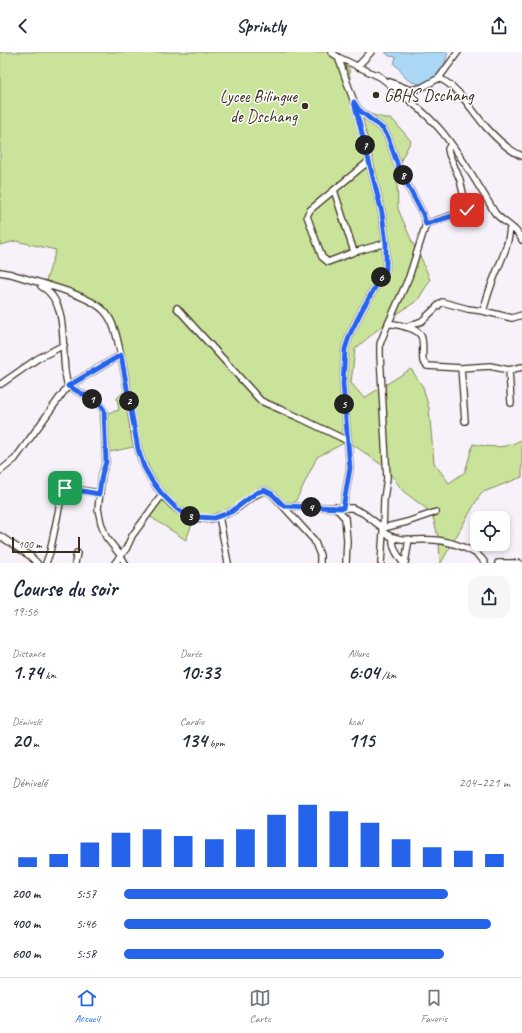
<!DOCTYPE html>
<html lang="fr">
<meta charset="utf-8">
<style>
body{margin:0;font-family:Caveat,sans-serif;background:#f6f6f7;color:#1f2937;height:100vh;display:flex;flex-direction:column;font-size:15px;white-space:nowrap}
*{box-sizing:border-box;margin:0}
p{font-size:13px;color:#747a83}
.icon{flex:none;width:22px;height:22px;fill:none;stroke:currentColor;stroke-width:2;stroke-linecap:round;stroke-linejoin:round}
.map{position:relative;height:511px;overflow:hidden}
.panel{display:flex;flex-direction:column;background:#fff;flex:1}
.panel>*{flex:none}
.buttons{position:absolute;left:470px;top:459px;display:grid;gap:8px}
.buttons a{display:grid;place-items:center;width:40px;height:40px;border-radius:8px;background:#fff;box-shadow:0 2px 6px #0003;font-size:20px}
.scale{position:absolute;left:12px;bottom:10px;width:68px;box-sizing:border-box;padding-left:4px;border:2px solid #3b2a1e;border-top:0;font-size:11px;line-height:14px;white-space:nowrap;color:#3b2a1e;-webkit-text-stroke:3px #fff;paint-order:stroke}
.pin{position:absolute;display:grid;place-items:center;width:34px;height:34px;color:#fff;margin:-17px;border-radius:8px;box-shadow:0 2px 6px #0006}
.km{position:absolute;width:20px;height:20px;margin:-10px;border-radius:50%;background:#222;color:#fff;font-size:11px;line-height:20px;text-align:center}
.round{display:grid;place-items:center;flex:none;width:42px;height:42px;border-radius:12px;background:#f6f6f7}
.head{display:flex;align-items:center;justify-content:space-between;height:68px;padding:0 12px}
h1{font-size:22px;font-weight:800;line-height:30px}
.stats{display:grid;grid-template-columns:repeat(3,1fr);gap:6px;height:68px;padding:4px 12px}
.stats div{display:grid;align-content:center}
.stats b{font-size:20px;font-weight:800}
.stats small{font-size:11px;font-weight:400}
.stats p{font-size:11px}
.chart{height:112px;padding:8px 12px}
.chart p{display:flex;justify-content:space-between}
.chart svg{width:100%;height:72px;margin-top:4px;stroke:#2563eb;stroke-width:6}
ul{padding:0 12px;list-style:none;font-size:13px}
li{display:grid;grid-template-columns:64px 48px 1fr;align-items:center;height:30px}
li i{height:10px;border-radius:5px;background:#2563eb}
header{display:flex;justify-content:space-between;align-items:center;height:52px;padding:0 12px;background:#fff;font-size:18px;font-weight:800}
.menu{display:flex;justify-content:space-around;align-items:center;height:56px;border-top:1px solid #e0e1e3;background:#fff;font-size:11px;color:#747a83}
.menu a{display:grid;justify-items:center;gap:2px}
.menu .selected{color:#2563eb}
.map>svg:first-child{display:block}
</style>
<header><svg class="icon" aria-label="back" viewBox="0 0 24 24"><path d="M15 5l-7 7 7 7"/></svg>Sprintly<svg class="icon" aria-label="share" viewBox="0 0 24 24"><path d="M12 15V3M7 8l5-5 5 5M5 13v7h14v-7"/></svg></header>
<div class="map">
<svg width="522" height="511" viewBox="0 0 522 511">
<rect width="100%" height="100%" fill="#f7f1fa"/>
<filter id="ink" filterUnits="userSpaceOnUse"><feTurbulence type="fractalNoise" baseFrequency=".025" numOctaves="2"/><feDisplacementMap in="SourceGraphic" scale="8" xChannelSelector="R" yChannelSelector="G"/><feConvolveMatrix kernelMatrix="1 2 1 2 8 2 1 2 1" color-interpolation-filters="sRGB"/></filter>
<g filter="url(#ink)">
<!-- green -->
<path fill="#c9e49a" stroke="#82875c" d="M 0,0 L 334,0 L 349,17 L 351,36 L 356,50 L 369,62 L 393,68 L 411,89 L 402,106 L 397,129 L 398,157 L 413,192 L 422,208 L 430,228 L 418,248 L 391,266 L 355,297 L 351,331 L 364,346 L 411,317 L 423,335 L 429,357 L 434,411 L 449,431 L 465,420 L 473,392 C 492,395 505,398 522,387 L 522,425 L 481,441 L 441,511 L 440,511 L 439,489 L 432,461 L 403,439 L 386,416 L 348,389 L 317,405 L 290,461 L 268,441 C 261,445 253,448 246,452 C 226,463 219,474 194,467 L 186,488 L 146,462 L 162,444 L 150,426 L 138,394 L 105,401 L 100,363 L 119,358 L 117,346 L 128,336 L 109,266 L 95,251 L 45,232 L 56,198 L 16,189 L 0,193 Z"/>
<!-- water -->
<path fill="#aad7f6" stroke="#7e92a0" d="M 385,0 L 448,0 C 446,7 444,17 439,23 C 433,33 418,34 408,28 C 402,23 400,16 394,12 L 396,5 L 389,4 Z"/>
<g fill="none" stroke-linecap="round" stroke-linejoin="round">
<!-- minor casing -->
<g stroke="#3b2a1e" stroke-width="8">
<path id="minor" d="M 331,0 L 338,5 L 380,25
M 338,5 L 354,50 L 359,58 L 383,77 L 388,85 L 399,117 L 423,162 L 426,172 L 409,225 L 385,279 L 380,292 L 380,303 L 387,426 L 384,447 L 383,480 C 398,491 418,487 435,488 C 445,489 456,492 465,496 C 474,500 480,503 485,511
M 357,15 L 371,0
M 378,23 C 400,41 424,58 443,81 C 463,106 479,134 495,161 C 504,171 517,176 522,188
M 439,26 C 460,36 471,58 486,75 C 495,85 510,99 522,104
M 390,30 L 410,38 L 421,36 L 439,26 L 458,0
M 369,109 L 310,158 L 307,164 L 322,205 L 328,210 L 354,200 L 386,191
M 334,138 L 354,200
M 426,172 L 465,159 L 467,158 L 460,128 L 449,102 L 448,97 L 451,92
M 0,220 L 11,222 C 35,230 91,242 106,261 C 115,272 118,290 121,304 C 125,322 128,341 131,360 C 134,379 137,399 145,416 C 152,431 161,442 172,453 C 183,463 199,469 214,466 C 222,464 232,460 239,455 C 248,449 253,442 264,438 L 272,442 L 314,488 L 320,503 L 320,511
M 41,234 C 73,252 58,305 68,334 L 99,351 L 104,359 L 106,410 L 102,422 L 98,457 L 101,471 L 106,485 L 121,504 L 125,511
M 177,256 L 261,349 L 300,366 L 348,389
M 483,259 C 486,250 488,242 491,234 C 498,214 509,196 510,174
M 388,271 C 397,273 417,275 421,284 C 424,288 422,303 423,309 L 427,314 L 461,316 L 490,314 L 509,318
M 406,275 L 422,269 L 442,250 L 468,257 L 483,259 L 512,266 L 522,263
M 461,316 L 465,369
M 1,332 L 37,307 L 64,293
M 511,351 L 509,318 L 522,315
M 0,419 L 15,407 L 68,334 L 121,303
M 284,454 L 352,456 L 363,461 L 383,476 L 407,470 L 436,460
M 335,455 L 345,466 L 347,488 L 346,511
M 343,456 L 350,416 L 343,332 L 345,297 L 350,282 L 363,256 L 386,217 L 386,191 L 382,161 L 356,56
M 219,464 L 228,511
M 0,484 L 30,504 L 37,511
M 393,486 C 392,496 398,503 403,511
M 46,511 L 50,500 L 63,437 L 65,436 L 99,441
M 75,511 L 77,501
M 115,511 L 126,497 L 132,484 L 162,443
M 381,511 L 383,480
M 405,511 L 409,487
M 498,511 L 519,511"/>
</g>
<!-- minor -->
<use href="#minor" stroke="#fff" stroke-width="5.5"/>
</g>
</g>
<g fill="none" stroke-linecap="round" stroke-linejoin="round" filter="url(#ink)">
<!-- route casing -->
<g stroke="#fff" stroke-width="8">
<path id="route" d="M 65,436 L 99,442 L 102,422 L 106,410 L 104,358 L 99,351 L 68,334 L 121,303 L 138,397 L 144,415 L 152,429 L 162,442 L 176,456 L 184,462 L 196,465 L 214,466 L 231,460 L 256,441 L 264,438 L 272,442 L 284,454 L 343,456 L 350,416 L 343,332 L 345,297 L 350,282 L 363,256 L 386,217 L 386,191 L 382,161 L 354,50 L 359,58 L 383,77 L 388,85 L 399,117 L 423,162 L 426,172 L 465,160 L 467,158"/>
</g>
<!-- route -->
<use href="#route" stroke="#2563eb" stroke-width="5"/>
</g>
<!-- markers -->
<g fill="#3b2a1e" stroke="#fff" stroke-width="1.5">
<circle cx="376" cy="43" r="4"/>
<circle cx="305" cy="54" r="4"/>
</g>
<g text-anchor="middle" stroke-width="3" stroke-linejoin="round" paint-order="stroke">
<!-- poi labels -->
<g font-size="17" fill="#3b2a1e" stroke="#fff" text-anchor="start">
<text x="384" y="49">GBHS Dschang</text>
<text x="297" y="50" text-anchor="end">Lycee Bilingue<tspan x="297" dy="20">de Dschang</tspan></text>
</g>
</g>
</svg>
<div class="buttons">
<a><svg class="icon" aria-label="locate" viewBox="0 0 24 24"><circle cx="12" cy="12" r="6"/><path d="M12 2v4M12 18v4M2 12h4M18 12h4"/></svg></a>
</div>
<div class="scale">100 m</div>
<div class="pin" style="left:65px;top:436px;background:#1e9e55"><svg class="icon" aria-label="arrive" viewBox="0 0 24 24"><path d="M6 21V4h12l-3 4 3 4H6"/></svg></div>
<div class="pin" style="left:467px;top:158px;background:#d93025"><svg class="icon" aria-label="check" viewBox="0 0 24 24"><path d="M5 12l5 5 9-10"/></svg></div>
<b class="km" style="left:92px;top:347px">1</b>
<b class="km" style="left:129px;top:349px">2</b>
<b class="km" style="left:190px;top:464px">3</b>
<b class="km" style="left:311px;top:455px">4</b>
<b class="km" style="left:344px;top:352px">5</b>
<b class="km" style="left:381px;top:225px">6</b>
<b class="km" style="left:365px;top:93px">7</b>
<b class="km" style="left:403px;top:123px">8</b>
</div>
<section class="panel">
<div class="head"><div><h1>Course du soir</h1><p>19:56</p></div><a class="round"><svg class="icon" aria-label="share" viewBox="0 0 24 24"><path d="M12 15V3M7 8l5-5 5 5M5 13v7h14v-7"/></svg></a></div>
<div class="stats">
<div><p>Distance</p><b>1.74<small> km</small></b></div>
<div><p>Durée</p><b>10:33</b></div>
<div><p>Allure</p><b>6:04<small> /km</small></b></div>
</div>
<div class="stats">
<div><p>Dénivelé</p><b>20<small> m</small></b></div>
<div><p>Cardio</p><b>134<small> bpm</small></b></div>
<div><p>kcal</p><b>115</b></div>
</div>
<div class="chart"><p><span>Dénivelé</span>204–221 m</p>
<svg viewBox="0 0 160 44" preserveAspectRatio="none"><path d="M5 44V38M15 44V36M25 44V29M35 44V23M45 44V21M55 44V25M65 44V27M75 44V21M85 44V12M95 44V6M105 44V10M115 44V17M125 44V27M135 44V32M145 44V34M155 44V36"/></svg>
</div>
<ul>
<li><b>200 m</b>5:57<i style="width:84%"></i></li>
<li><b>400 m</b>5:46<i style="width:95%"></i></li>
<li><b>600 m</b>5:58<i style="width:83%"></i></li>
</ul>
</section>
<nav class="menu">
<a class="selected"><svg class="icon" aria-label="home" viewBox="0 0 24 24"><path d="M3 11l9-7 9 7M6 9v11h12V9"/></svg>Accueil</a>
<a><svg class="icon" aria-label="map" viewBox="0 0 24 24"><path d="M3 6l6-2 6 2 6-2v14l-6 2-6-2-6 2zM9 4v14M15 6v14"/></svg>Carte</a>
<a><svg class="icon" aria-label="saved" viewBox="0 0 24 24"><path d="M7 4h10v16l-5-4-5 4z"/></svg>Favoris</a>
</nav>
